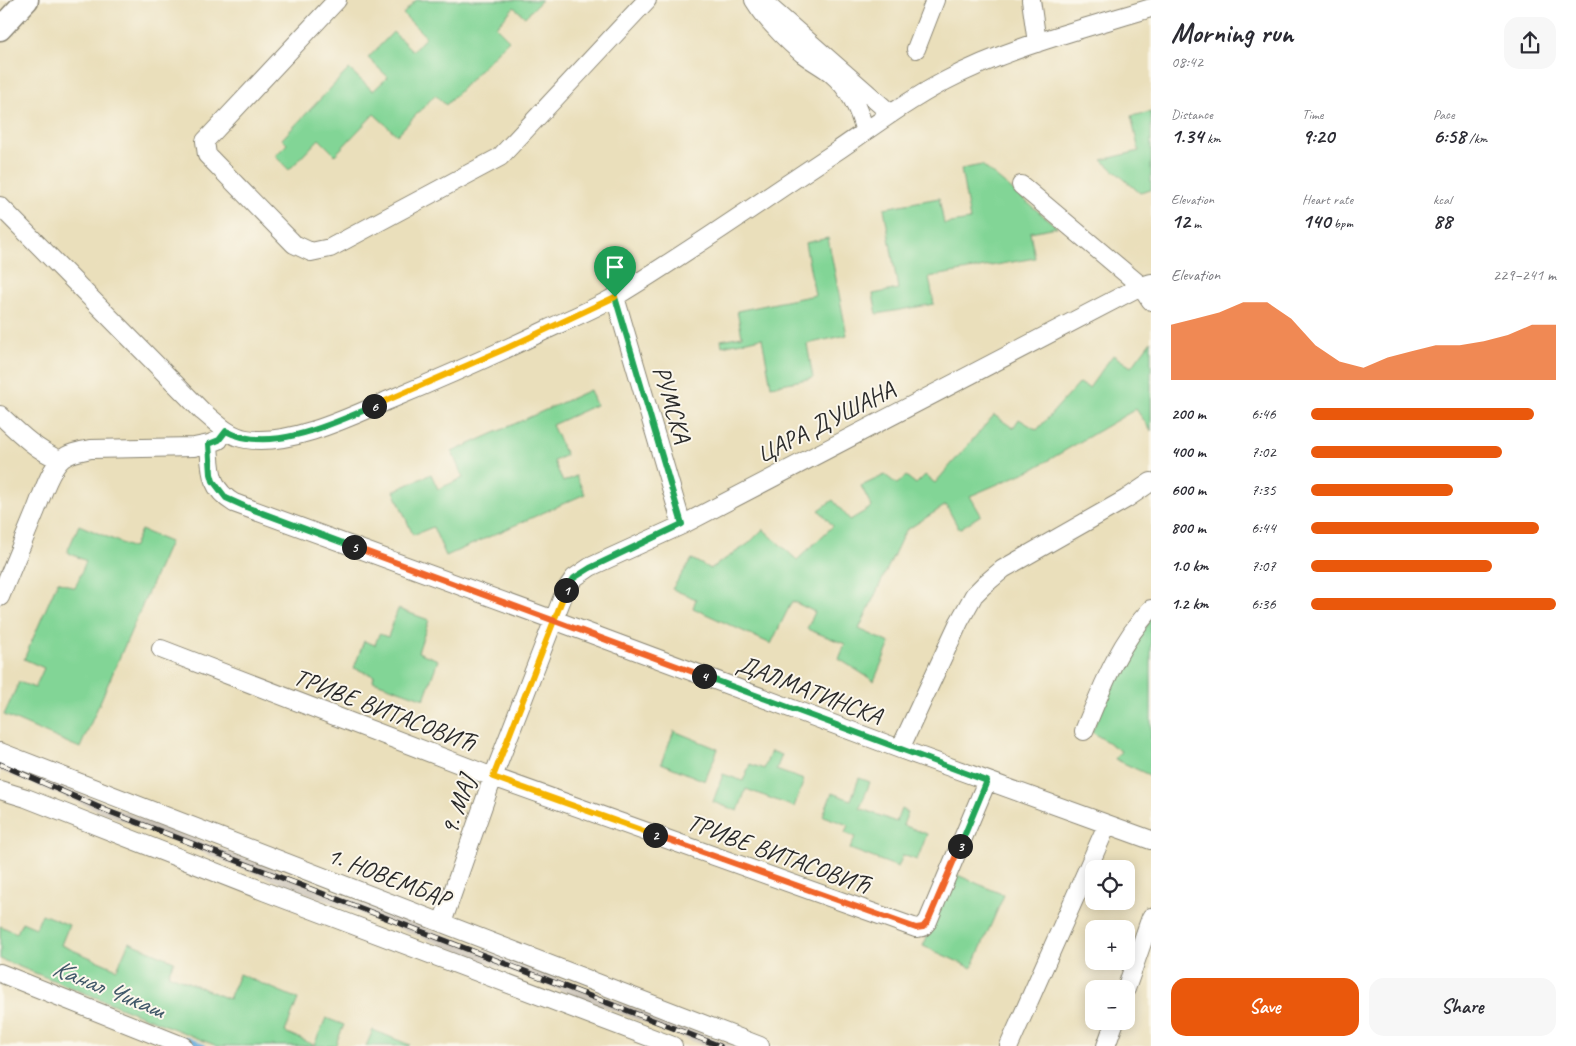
<!DOCTYPE html>
<meta charset="utf-8">
<style>
body{margin:0;font-family:Caveat,sans-serif;background:#f7f7f7;color:#2b2b33;height:100vh;display:flex;flex-direction:column;font-size:19px;white-space:nowrap}
*{box-sizing:border-box;margin:0}
p{font-size:16px;color:#7c7c81}
.icon{flex:none;width:28px;height:28px;fill:none;stroke:currentColor;stroke-width:2;stroke-linecap:round;stroke-linejoin:round}
.map{position:relative;flex:1;overflow:hidden}
.sheet{display:flex;flex-direction:column;background:#fff;width:425px}
.sheet>*{flex:none}
.controls{position:absolute;left:1085px;top:860px;display:grid;gap:10px}
.controls a{display:grid;place-items:center;width:50px;height:50px;border-radius:10px;background:#fff;box-shadow:0 2px 12px #0003;font-size:25px}
.pin{position:absolute;display:grid;place-items:center;width:42px;height:42px;color:#fff;margin:-51px -21px;border-radius:50% 50% 50% 0;rotate:-45deg;box-shadow:0 0 5px #0007}
.pin .icon{rotate:45deg}
.km{position:absolute;width:25px;height:25px;margin:-12px;border-radius:50%;background:#222;color:#fff;font-size:14px;line-height:25px;text-align:center}
.round{display:grid;place-items:center;flex:none;width:52px;height:52px;border-radius:15px;background:#f7f7f7}
.headline{display:flex;align-items:center;justify-content:space-between;height:85px;padding:0 20px}
h1{font-size:28px;font-weight:800;line-height:38px}
.stats{display:grid;grid-template-columns:repeat(3,1fr);gap:8px;height:85px;padding:5px 20px}
.stats div{display:grid;align-content:center}
.stats b{font-size:21px;font-weight:800}
.stats small{font-size:14px;font-weight:400}
.stats p{font-size:14px}
.chart{height:140px;padding:10px 20px}
.chart p{display:flex;justify-content:space-between}
.chart svg{width:100%;height:90px;margin-top:5px;fill:#ea580c;opacity:.7}
.cta{display:flex;gap:10px;margin-top:auto;padding:10px 20px}
.cta a{flex:1;height:58px;border-radius:15px;background:#ea580c;color:#fff;font-size:20px;font-weight:800;line-height:58px;text-align:center}
.cta a+a{background:#f7f7f7;color:#2b2b33}
ul{padding:0 20px;list-style:none;font-size:16px}
li{display:grid;grid-template-columns:80px 60px 1fr;align-items:center;height:38px}
li i{height:12px;border-radius:6px;background:#ea580c}
main{display:flex;flex:1;min-height:0}
.map>svg:first-child{display:block}
</style>
<main>
<div class="map">
<svg width="1151" height="1046" viewBox="0 0 1151 1046">
<rect width="100%" height="100%" fill="#fbf7ec"/>
<filter id="ink" filterUnits="userSpaceOnUse"><feTurbulence type="fractalNoise" baseFrequency=".02" numOctaves="2"/><feDisplacementMap in="SourceGraphic" scale="10" xChannelSelector="R" yChannelSelector="G"/><feConvolveMatrix kernelMatrix="1 2 1 2 8 2 1 2 1" color-interpolation-filters="sRGB"/></filter>
<filter id="wash" filterUnits="userSpaceOnUse"><feTurbulence type="fractalNoise" baseFrequency=".0096" numOctaves="4" result="noise"/><feDisplacementMap in="SourceGraphic" scale="20" xChannelSelector="R" yChannelSelector="G"/><feGaussianBlur stdDeviation="1.12" result="paint"/><feColorMatrix in="noise" values="0 0 0 0 0 0 0 0 0 0 0 0 0 0 0 0 0 1.4 0 .05"/><feComposite in="paint" operator="in"/></filter>
<g filter="url(#wash)">
<rect width="100%" height="100%" fill="#eadfbb"/>
<!-- industrial -->
<path fill="#cac3b8" d="M 0,760 L 116,808 L 734,1046 L 705,1046 L 243,869 L 0,771 Z"/>
<!-- green -->
<path fill="#82d596" stroke="#568060" d="M 416,0 L 542,0 L 525,17 L 514,7 L 496,27 L 509,40 L 446,105 L 435,95 L 397,135 L 374,114 L 335,155 L 319,139 L 289,170 L 275,156 L 287,144 L 282,139 L 349,69 L 373,91 L 388,77 L 368,58 L 393,32 L 413,51 L 426,37 L 403,14 Z
M 1151,112 L 1151,190 L 1140,193 L 1102,160 L 1139,151 L 1131,116 Z
M 982,165 L 1057,227 L 1030,232 L 1035,258 L 929,277 L 934,304 L 877,314 L 873,294 L 898,289 L 884,208 L 939,198 L 944,224 L 970,220 L 961,169 Z
M 828,238 L 847,335 L 807,344 L 813,378 L 771,386 L 762,338 L 722,346 L 721,340 L 742,336 L 737,311 L 815,295 L 805,243 Z
M 1151,341 L 1151,431 L 1136,409 L 1035,468 L 970,496 L 981,515 L 959,529 L 946,505 L 905,531 L 859,629 L 890,643 L 874,681 L 839,659 L 845,644 L 807,629 L 815,612 L 792,601 L 771,644 L 693,608 L 696,599 L 672,589 L 692,559 L 710,569 L 748,544 L 763,529 L 797,560 L 833,526 L 819,510 L 833,500 L 850,520 L 872,507 L 861,486 L 885,475 L 897,484 L 906,476 L 916,484 L 925,475 L 935,483 L 994,415 L 1013,428 L 1019,419 L 1037,430 L 1079,383 L 1089,388 L 1113,355 L 1131,367 Z
M 590,390 L 596,405 L 552,425 L 566,455 L 554,461 L 563,482 L 576,476 L 585,494 L 446,556 L 433,527 L 413,535 L 394,491 L 431,474 L 438,489 L 463,478 L 452,452 Z
M 79,525 L 133,548 L 141,530 L 170,542 L 80,748 L 4,715 L 19,682 L 35,688 L 44,668 L 24,659 L 58,581 L 75,588 L 86,561 L 67,552 Z
M 398,609 L 429,620 L 418,652 L 438,660 L 424,699 L 373,681 L 374,676 L 354,668 L 364,641 L 375,645 L 379,634 L 388,637 Z
M 1151,618 L 1151,776 L 1115,759 L 1121,751 L 1092,732 L 1114,677 Z
M 674,731 L 718,749 L 705,781 L 661,763 Z
M 771,751 L 782,755 L 776,770 L 804,780 L 794,807 L 746,789 L 738,811 L 713,802 L 723,774 L 743,781 L 750,764 L 764,769 Z
M 859,778 L 870,782 L 860,808 L 896,822 L 901,809 L 908,812 L 903,825 L 927,834 L 917,860 L 903,855 L 898,867 L 850,849 L 855,837 L 845,833 L 848,825 L 823,816 L 832,793 L 851,800 Z
M 955,874 L 1004,895 L 972,968 L 923,946 Z
M 42,914 L 69,925 L 61,945 L 117,969 L 129,942 L 174,961 L 168,974 L 229,999 L 239,974 L 298,999 L 285,1032 L 314,1045 L 326,1018 L 344,1025 L 335,1046 L 217,1046 L 0,959 L 0,926 L 17,933 L 22,922 L 36,928 Z
M 373,1030 L 410,1045 L 409,1046 L 366,1046 Z"/>
<g fill="none" stroke-linecap="round" stroke-linejoin="round">
<!-- stream -->
<path stroke="#67acdd" stroke-width="4" d="M 185,1038 L 204,1046"/>
</g>
</g>
<g filter="url(#ink)">
<g fill="none" stroke-linecap="round" stroke-linejoin="round">
<!-- minor casing -->
<g stroke="#8a8573" stroke-width="20">
<path id="minor" d="M 337,0 L 205,141 L 207,155 L 294,244 L 311,252 L 330,248 L 500,157 L 647,0
M 754,0 C 767,21 784,38 803,54 C 812,61 822,66 831,73 C 850,89 859,109 865,132
M 1031,0 L 1037,43
M 766,4 L 891,114
M 916,49 L 935,0
M 1021,185 L 1141,286 L 1151,301
M 0,206 L 202,411 C 216,422 228,436 246,439 C 290,446 350,417 389,400 C 442,378 494,355 546,330 C 569,319 595,309 618,295 C 692,250 764,199 837,151 C 872,127 907,101 945,81 C 1009,47 1082,29 1151,8
M 615,297 L 682,525
M 0,415 C 19,433 36,450 60,460
M 209,444 C 211,470 209,488 234,503 L 554,620 L 900,749 L 1151,840
M 0,597 C 12,568 24,539 36,510 C 42,495 50,469 62,459 C 70,452 82,451 91,449 L 194,447 L 209,444 L 219,440
M 161,649 L 493,777 L 916,928 L 923,927 L 928,921 L 987,781
M 1084,731 C 1102,688 1118,644 1151,609
M 900,749 L 959,622 L 974,595 L 984,585 L 1003,569 L 1126,499 L 1151,482
M 0,752 L 760,1046
M 0,790 L 26,798 L 266,892 L 673,1046
M 442,923 L 493,777 L 565,591 L 574,578 L 590,567 L 682,525 L 1141,286 L 1151,283
M 0,973 L 183,1046
M 1126,989 L 1151,917
M 1009,1046 L 1107,825
M 1106,1046 L 1115,1021"/>
</g>
<!-- major casing -->
<g stroke="#8a8573" stroke-width="25">
<path id="major" d="M 0,29 L 27,0"/>
</g>
<!-- minor -->
<use href="#minor" stroke="#fff" stroke-width="18"/>
<!-- major -->
<use href="#major" stroke="#fff" stroke-width="22"/>
<!-- rail casing -->
<g stroke="#2b2b2b" stroke-width="5.5">
<path id="rail" d="M 0,764 L 105,810 L 720,1046"/>
</g>
<!-- rail -->
<use href="#rail" stroke="#fbf7ec" stroke-width="4" stroke-dasharray="11" stroke-linecap="butt"/>
</g>
</g>
<g fill="none" stroke-linecap="round" stroke-linejoin="round" filter="url(#ink)">
<!-- split-1 casing -->
<g stroke="#fff" stroke-width="10">
<path id="split-1" d="M 566,590 L 574,578 L 590,568 L 682,524 L 615,297"/>
</g>
<!-- split-2 casing -->
<g stroke="#fff" stroke-width="10">
<path id="split-2" d="M 566,590 L 493,777 L 655,835"/>
</g>
<!-- split-3 casing -->
<g stroke="#fff" stroke-width="10">
<path id="split-3" d="M 655,835 L 916,928 L 923,927 L 928,921 L 960,846"/>
</g>
<!-- split-4 casing -->
<g stroke="#fff" stroke-width="10">
<path id="split-4" d="M 704,676 L 987,781 L 960,846"/>
</g>
<!-- split-5 casing -->
<g stroke="#fff" stroke-width="10">
<path id="split-5" d="M 354,547 L 704,676"/>
</g>
<!-- split-6 casing -->
<g stroke="#fff" stroke-width="10">
<path id="split-6" d="M 354,547 L 246,507 L 226,498 L 213,481 L 211,474 L 209,444 L 219,440 L 226,431 C 269,454 333,424 374,406"/>
</g>
<!-- split-7 casing -->
<g stroke="#fff" stroke-width="10">
<path id="split-7" d="M 374,406 L 507,348 L 615,297"/>
</g>
<!-- split-1 -->
<use href="#split-1" stroke="#22a559" stroke-width="6"/>
<!-- split-2 -->
<use href="#split-2" stroke="#f5b400" stroke-width="6"/>
<!-- split-3 -->
<use href="#split-3" stroke="#f0652b" stroke-width="6"/>
<!-- split-4 -->
<use href="#split-4" stroke="#22a559" stroke-width="6"/>
<!-- split-5 -->
<use href="#split-5" stroke="#f0652b" stroke-width="6"/>
<!-- split-6 -->
<use href="#split-6" stroke="#22a559" stroke-width="6"/>
<!-- split-7 -->
<use href="#split-7" stroke="#f5b400" stroke-width="6"/>
</g>
<g text-anchor="middle" stroke-width="4" stroke-linejoin="round" paint-order="stroke">
<!-- street labels -->
<g font-size="25" fill="#2b2b2b" stroke="#fbf7ec">
<text transform="translate(673 404) rotate(73)" y="9">РУМСКА</text>
<text transform="translate(825 421) rotate(-27)" y="9">ЦАРА ДУШАНА</text>
<text transform="translate(810 689) rotate(21)" y="9">ДАЛМАТИНСКА</text>
<text transform="translate(385 709) rotate(21)" y="9">ТРИВЕ ВИТАСОВИЋ</text>
<text transform="translate(457 805) rotate(-71)" y="9">9. МАЈ</text>
<text transform="translate(779 853) rotate(20)" y="9">ТРИВЕ ВИТАСОВИЋ</text>
<text transform="translate(389 876) rotate(21)" y="9">1. НОВЕМБАР</text>
</g>
<!-- water labels -->
<g font-size="26" font-style="italic" fill="#405869" stroke="#fbf7ec">
<text transform="translate(109 988) rotate(22)" y="9">Канал Чикаш</text>
</g>
</g>
</svg>
<div class="controls">
<a><svg class="icon" aria-label="locate" viewBox="0 0 24 24"><circle cx="12" cy="12" r="6"/><path d="M12 2v4M12 18v4M2 12h4M18 12h4"/></svg></a>
<a>+</a>
<a>−</a>
</div>
<div class="pin" style="left:615px;top:297px;background:#1e9e55"><svg class="icon" aria-label="arrive" viewBox="0 0 24 24"><path d="M6 21V4h12l-3 4 3 4H6"/></svg></div>
<b class="km" style="left:566px;top:590px">1</b>
<b class="km" style="left:655px;top:835px">2</b>
<b class="km" style="left:960px;top:846px">3</b>
<b class="km" style="left:704px;top:676px">4</b>
<b class="km" style="left:354px;top:547px">5</b>
<b class="km" style="left:374px;top:406px">6</b>
</div>
<section class="sheet">
<div class="headline"><div><h1>Morning run</h1><p>08:42</p></div><a class="round"><svg class="icon" aria-label="share" viewBox="0 0 24 24"><path d="M12 15V3M7 8l5-5 5 5M5 13v7h14v-7"/></svg></a></div>
<div class="stats">
<div><p>Distance</p><b>1.34<small> km</small></b></div>
<div><p>Time</p><b>9:20</b></div>
<div><p>Pace</p><b>6:58<small> /km</small></b></div>
</div>
<div class="stats">
<div><p>Elevation</p><b>12<small> m</small></b></div>
<div><p>Heart rate</p><b>140<small> bpm</small></b></div>
<div><p>kcal</p><b>88</b></div>
</div>
<div class="chart"><p><span>Elevation</span>229–241 m</p>
<svg viewBox="0 0 160 44" preserveAspectRatio="none"><path d="M0 44V17L10 14L20 11L30 6L40 6L50 14L60 27L70 35L80 38L90 33L100 30L110 27L120 27L130 25L140 22L150 17L160 17V44z"/></svg>
</div>
<ul>
<li><b>200 m</b>6:46<i style="width:91%"></i></li>
<li><b>400 m</b>7:02<i style="width:78%"></i></li>
<li><b>600 m</b>7:35<i style="width:58%"></i></li>
<li><b>800 m</b>6:44<i style="width:93%"></i></li>
<li><b>1.0 km</b>7:07<i style="width:74%"></i></li>
<li><b>1.2 km</b>6:36<i style="width:100%"></i></li>
</ul>
<div class="cta"><a>Save</a><a>Share</a></div>
</section>
</main>
